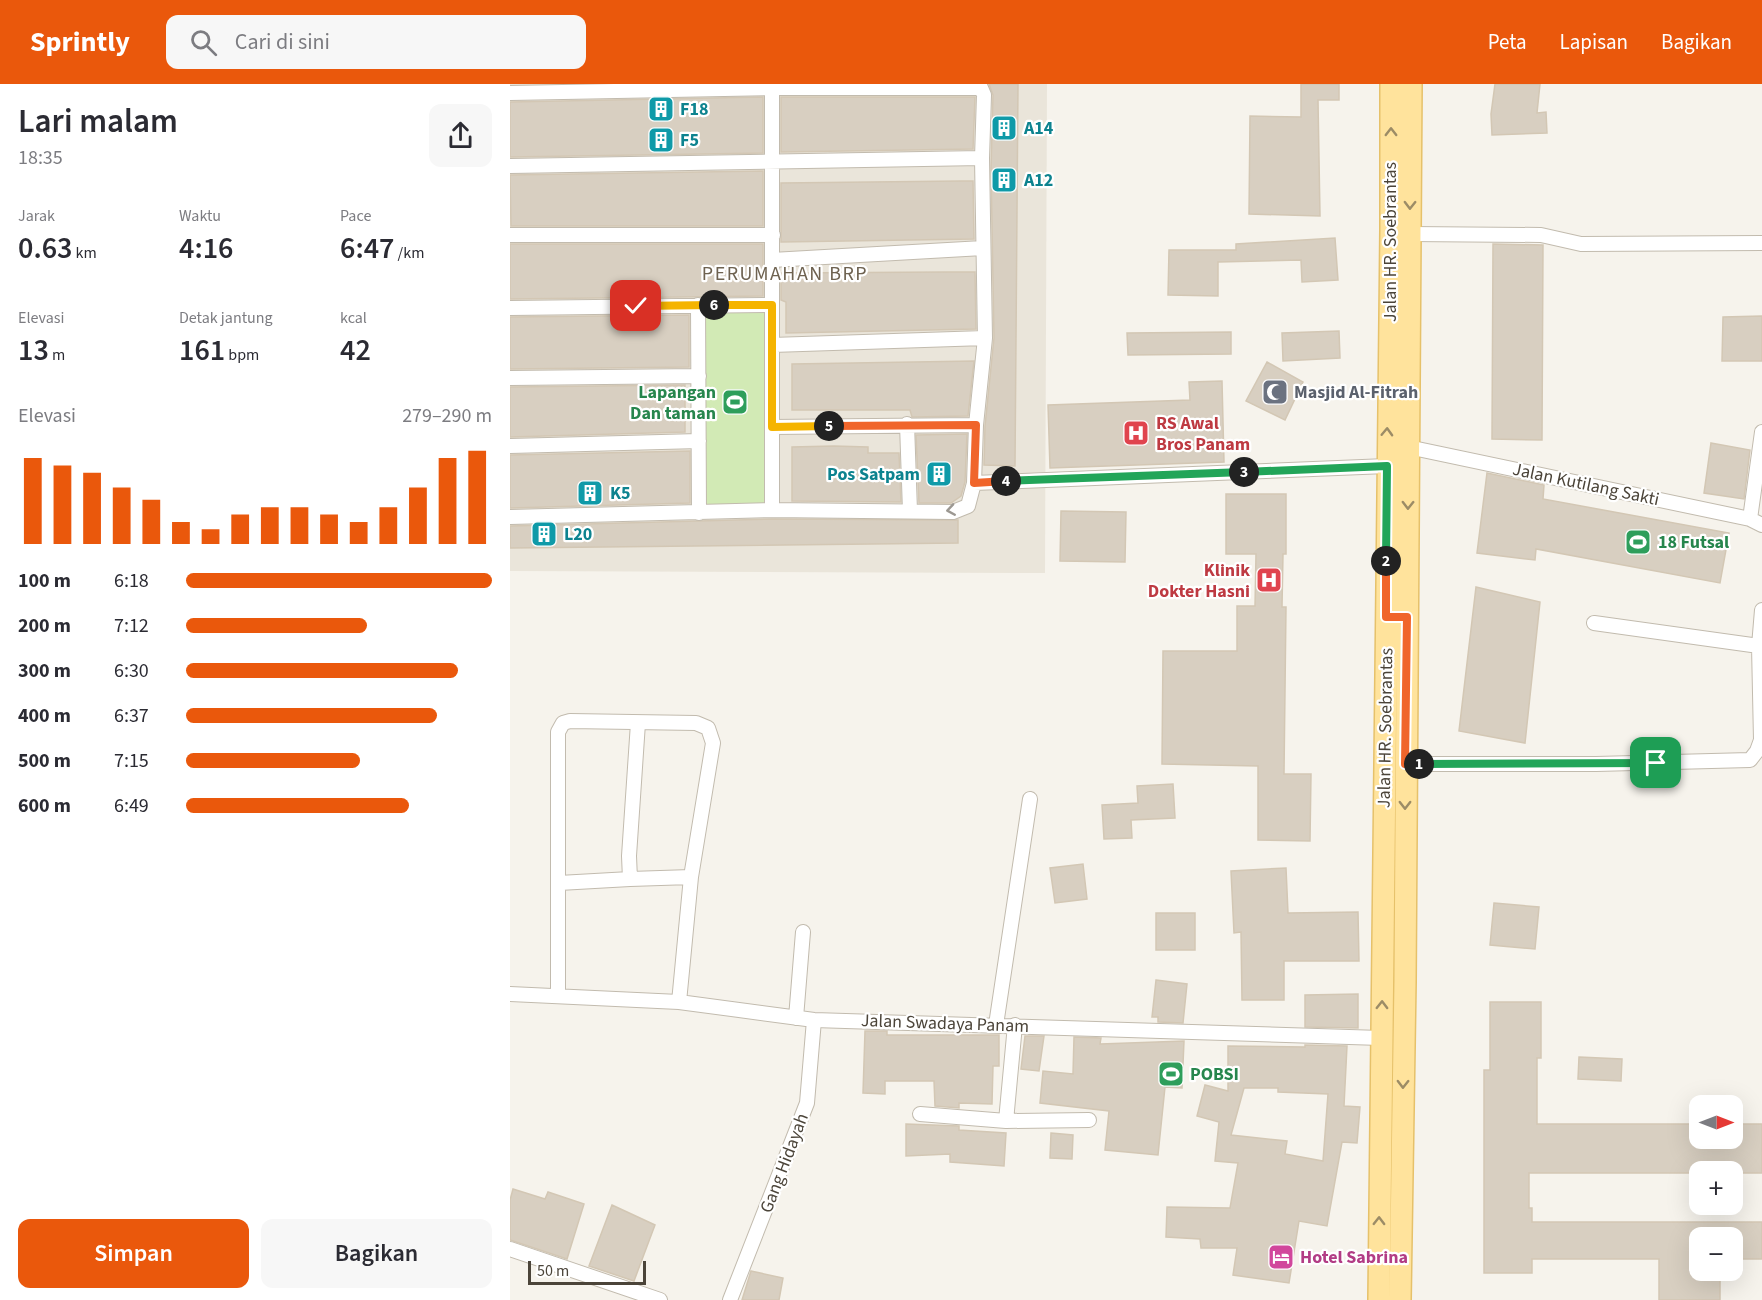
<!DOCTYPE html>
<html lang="id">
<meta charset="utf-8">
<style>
body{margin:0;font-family:"Source Sans 3",sans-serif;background:#f7f7f7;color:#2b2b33;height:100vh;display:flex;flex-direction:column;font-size:22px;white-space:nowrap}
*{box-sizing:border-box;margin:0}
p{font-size:20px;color:#7c7c81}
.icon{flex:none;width:33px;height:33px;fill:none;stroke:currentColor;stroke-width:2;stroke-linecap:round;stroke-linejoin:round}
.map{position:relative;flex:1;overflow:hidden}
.details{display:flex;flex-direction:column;background:#fff;width:510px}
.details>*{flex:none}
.needle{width:39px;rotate:90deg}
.controls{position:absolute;left:1179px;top:1011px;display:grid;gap:12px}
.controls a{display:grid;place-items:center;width:54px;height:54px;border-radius:12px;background:#fff;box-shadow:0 6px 24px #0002;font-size:30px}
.scale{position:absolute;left:18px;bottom:15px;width:118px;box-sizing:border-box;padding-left:6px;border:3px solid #4b4439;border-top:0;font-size:16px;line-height:21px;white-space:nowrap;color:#4b4439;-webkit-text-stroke:4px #fff;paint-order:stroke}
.pin{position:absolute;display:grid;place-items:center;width:51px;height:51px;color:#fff;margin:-26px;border-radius:12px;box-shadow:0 3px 9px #0006}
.km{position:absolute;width:30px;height:30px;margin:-15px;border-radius:50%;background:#222;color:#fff;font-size:16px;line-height:30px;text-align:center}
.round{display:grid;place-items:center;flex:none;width:63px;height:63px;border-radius:12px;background:#f7f7f7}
.head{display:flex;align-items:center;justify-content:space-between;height:102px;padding:0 18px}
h1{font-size:33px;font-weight:600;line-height:45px}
.metrics{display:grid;grid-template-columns:repeat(3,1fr);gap:9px;height:102px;padding:6px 18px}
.metrics div{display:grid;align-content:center}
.metrics b{font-size:30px;font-weight:600}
.metrics small{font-size:16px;font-weight:400}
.metrics p{font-size:16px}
.chart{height:168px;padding:12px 18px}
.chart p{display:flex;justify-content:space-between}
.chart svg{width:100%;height:108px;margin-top:6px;stroke:#ea580c;stroke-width:6}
.action{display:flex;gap:12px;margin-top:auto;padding:12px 18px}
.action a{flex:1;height:69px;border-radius:12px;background:#ea580c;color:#fff;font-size:24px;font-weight:600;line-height:69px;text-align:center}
.action a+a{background:#f7f7f7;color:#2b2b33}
ul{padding:0 18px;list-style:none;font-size:20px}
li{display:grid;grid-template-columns:96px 72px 1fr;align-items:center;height:45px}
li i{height:15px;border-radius:8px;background:#ea580c}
header{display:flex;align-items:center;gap:36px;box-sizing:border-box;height:84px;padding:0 30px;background:#ea580c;color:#fff}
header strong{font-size:28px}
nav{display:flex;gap:33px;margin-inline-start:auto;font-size:21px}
.search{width:420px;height:54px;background:#f7f7f7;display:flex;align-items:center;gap:15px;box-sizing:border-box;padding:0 21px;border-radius:12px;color:#7c7c81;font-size:22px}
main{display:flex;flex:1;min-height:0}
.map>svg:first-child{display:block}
</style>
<header>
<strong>Sprintly</strong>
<div class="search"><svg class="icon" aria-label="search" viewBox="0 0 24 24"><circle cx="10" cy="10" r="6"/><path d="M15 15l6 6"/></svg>Cari di sini</div>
<nav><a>Peta</a><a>Lapisan</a><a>Bagikan</a></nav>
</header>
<main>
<section class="details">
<div class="head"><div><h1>Lari malam</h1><p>18:35</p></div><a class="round"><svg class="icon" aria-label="share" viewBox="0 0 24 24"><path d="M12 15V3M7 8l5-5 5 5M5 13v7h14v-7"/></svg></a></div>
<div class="metrics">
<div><p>Jarak</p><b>0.63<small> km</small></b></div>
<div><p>Waktu</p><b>4:16</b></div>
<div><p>Pace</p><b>6:47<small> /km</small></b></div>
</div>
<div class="metrics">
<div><p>Elevasi</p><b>13<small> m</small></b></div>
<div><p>Detak jantung</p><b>161<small> bpm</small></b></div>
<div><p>kcal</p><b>42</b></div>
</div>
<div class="chart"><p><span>Elevasi</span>279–290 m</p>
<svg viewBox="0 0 160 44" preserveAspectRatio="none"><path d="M5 44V9M15 44V12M25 44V15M35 44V21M45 44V26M55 44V35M65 44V38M75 44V32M85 44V29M95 44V29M105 44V32M115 44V35M125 44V29M135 44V21M145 44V9M155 44V6"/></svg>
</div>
<ul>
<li><b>100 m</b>6:18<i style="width:100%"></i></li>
<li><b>200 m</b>7:12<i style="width:59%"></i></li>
<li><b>300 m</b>6:30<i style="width:89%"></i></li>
<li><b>400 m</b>6:37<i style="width:82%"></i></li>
<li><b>500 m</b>7:15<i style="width:57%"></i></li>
<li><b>600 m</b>6:49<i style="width:73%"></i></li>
</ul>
<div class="action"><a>Simpan</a><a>Bagikan</a></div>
</section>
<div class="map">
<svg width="1252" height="1216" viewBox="0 0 1252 1216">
<rect width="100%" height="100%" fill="#f6f3ec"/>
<!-- residential -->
<path fill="#eae5da" d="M 0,0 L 537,0 L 535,489 L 0,487 Z"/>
<!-- green -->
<path fill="#d2eab5" d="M 188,221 L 262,221 L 262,426 L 189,429 Z"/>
<!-- building -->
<path fill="#d8cfc1" stroke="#d3c7b4" stroke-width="1.5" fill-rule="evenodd" d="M 479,0 L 508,0 L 505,382 L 474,381 L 475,342 L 484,254 L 481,85 L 483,11 Z
M 791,0 L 829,0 L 829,16 L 808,16 L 810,132 L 739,130 L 740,32 L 791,33 Z
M 985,0 L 1030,0 L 1027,29 L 1036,28 L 1037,49 L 982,51 L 981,30 Z
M 253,13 L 253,69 L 0,73 L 0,18 Z
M 271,13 L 465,13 L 463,65 L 271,68 Z
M 253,87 L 253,142 L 1,142 L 0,91 Z
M 451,97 L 463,97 L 464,155 L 271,158 L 271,99 Z
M 825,154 L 828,196 L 792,198 L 791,176 L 708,178 L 708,212 L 658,211 L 659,166 L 726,166 L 726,160 Z
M 0,160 L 253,160 L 253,212 L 0,215 Z
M 983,160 L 1033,161 L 1032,356 L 982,355 Z
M 437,188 L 465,188 L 466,245 L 276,249 L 276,218 L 271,216 L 271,189 Z
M 179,231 L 179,283 L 0,285 L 0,233 Z
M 1252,232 L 1252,277 L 1212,277 L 1213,233 Z
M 829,247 L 830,274 L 773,277 L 772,249 Z
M 721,248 L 721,270 L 618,271 L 617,249 Z
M 464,277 L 458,332 L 402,333 L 400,326 L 282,326 L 282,280 Z
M 757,278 L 793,298 L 775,336 L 736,317 Z
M 712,297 L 714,378 L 540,384 L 538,321 L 680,316 L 679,298 Z
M 175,301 L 175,348 L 0,353 L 0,303 Z
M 457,350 L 455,398 L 451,412 L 441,419 L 409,419 L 406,351 Z
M 1201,359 L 1240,366 L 1234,415 L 1194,409 Z
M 324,362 L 358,363 L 358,369 L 389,369 L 391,418 L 282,417 L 282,363 Z
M 180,367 L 180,419 L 0,424 L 0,371 Z
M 977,389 L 1034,401 L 1033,415 L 1219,449 L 1210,499 L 1026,465 L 1025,476 L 967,469 Z
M 716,410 L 776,410 L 776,470 L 773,470 L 772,523 L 776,523 L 774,690 L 801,690 L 800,757 L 748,756 L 748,682 L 652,680 L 653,567 L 727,567 L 727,522 L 745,522 L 746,470 L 716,470 Z
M 551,427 L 616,428 L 615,478 L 550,477 Z
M 262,435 L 448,436 L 448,459 L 0,464 L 0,442 Z
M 966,503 L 1030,518 L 1015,659 L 949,647 Z
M 663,700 L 665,734 L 621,736 L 622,754 L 594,755 L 592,721 L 628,719 L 627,702 Z
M 573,780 L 577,815 L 545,819 L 540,784 Z
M 776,784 L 778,829 L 848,828 L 849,877 L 774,877 L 774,916 L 732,916 L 731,848 L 724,849 L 721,787 Z
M 984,819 L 1029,823 L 1025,865 L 980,861 Z
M 646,829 L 685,829 L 685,866 L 646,866 Z
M 646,896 L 677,900 L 673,939 L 648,938 L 648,933 L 642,933 Z
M 848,910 L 848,944 L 795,943 L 795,911 Z
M 980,918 L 1031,918 L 1031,974 L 1027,974 L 1027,1040 L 1190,1040 L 1190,1054 L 1222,1054 L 1222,1040 L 1252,1040 L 1252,1089 L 1019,1089 L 1019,1124 L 1022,1124 L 1022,1138 L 1252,1138 L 1252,1175 L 1222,1175 L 1222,1154 L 1190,1154 L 1190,1186 L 1210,1186 L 1210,1216 L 1149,1216 L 1149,1175 L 1022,1175 L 1022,1189 L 974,1189 L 974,986 L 980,986 Z
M 355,947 L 377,947 L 377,951 L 489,951 L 489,982 L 483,982 L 482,1020 L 449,1019 L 449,1024 L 425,1022 L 424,997 L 375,997 L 375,1010 L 353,1009 Z
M 515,952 L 534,952 L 529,987 L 511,985 Z
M 564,953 L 591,954 L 590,960 L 674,957 L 672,1004 L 655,1003 L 648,1071 L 595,1066 L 599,1027 L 530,1019 L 533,987 L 563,990 Z
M 795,961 L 837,962 L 834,1022 L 850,1023 L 847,1059 L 832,1058 L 817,1142 L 789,1137 L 779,1199 L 723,1191 L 727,1164 L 691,1164 L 690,1155 L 656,1153 L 657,1123 L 720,1124 L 728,1079 L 705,1077 L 709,1038 L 687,1032 L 695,1001 L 718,1007 L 718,962 L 795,963 ZM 734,1004 L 768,1004 L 768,1008 L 818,1010 L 813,1077 L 775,1070 L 777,1057 L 721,1051 Z
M 1069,973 L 1112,975 L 1111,997 L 1068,995 Z
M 396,1040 L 449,1042 L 449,1046 L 496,1049 L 494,1082 L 440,1078 L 440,1070 L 396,1072 Z
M 541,1049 L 563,1051 L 562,1075 L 540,1074 Z
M 3,1105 L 35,1115 L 38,1108 L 74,1120 L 57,1175 L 0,1156 L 0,1116 Z
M 102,1121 L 145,1141 L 124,1197 L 79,1182 Z
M 241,1187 L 273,1194 L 269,1216 L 232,1216 Z"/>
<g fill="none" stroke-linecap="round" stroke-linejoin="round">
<!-- minor casing -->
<g stroke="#c2bbae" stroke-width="16">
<path id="minor" d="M 0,9 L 262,4 L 471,4 L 474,11 L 472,74 L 475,254 L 466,341 L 464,399 L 458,422 L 443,428 L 262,426 L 0,433
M 0,82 L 472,74
M 900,150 L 1031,151 L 1071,160 L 1252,159
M 0,151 L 263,151
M 262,176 L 473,164
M 188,221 L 189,429
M 0,224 L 262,221
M 262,261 L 475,254
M 0,294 L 189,292
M 397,340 L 400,427
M 262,343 L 466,341
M 0,362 L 189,357
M 898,363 L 1240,435 L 1252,441
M 464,399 L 877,382
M 262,426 L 262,4
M 1240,435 L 1252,348
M 1084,539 L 1249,562
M 128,639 L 119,772 L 120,795 L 181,793
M 895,680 L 1086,680 L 1240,676 L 1247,667 L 1251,656 L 1249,562 L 1252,526
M 49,799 L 120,795
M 0,910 L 169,918 L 304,936 L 871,954
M 48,912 L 48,648 L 53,639 L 60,637 L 186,639 L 198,644 L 203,659 L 181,793 L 169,918
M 286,934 L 293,848
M 486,941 L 520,715
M 410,1030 L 496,1037 L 579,1036
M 496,1037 L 505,941
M 0,1165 L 150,1216
M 220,1216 L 297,1019 L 304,936"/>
</g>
<!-- primary casing -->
<g stroke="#e6c16a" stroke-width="24">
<path id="primary" d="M 869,1216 L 881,146 L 881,0
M 890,1216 L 895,898 L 901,0"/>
</g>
<!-- minor -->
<use href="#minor" stroke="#fff" stroke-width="14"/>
<!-- primary -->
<use href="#primary" stroke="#ffe39c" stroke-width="21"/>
</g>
<!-- one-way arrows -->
<defs><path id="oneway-chevron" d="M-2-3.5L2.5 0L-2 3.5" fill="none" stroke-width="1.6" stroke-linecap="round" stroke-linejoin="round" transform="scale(1.5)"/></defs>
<g stroke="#9c8c66">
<use href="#oneway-chevron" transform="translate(881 48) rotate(-90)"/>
<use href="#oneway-chevron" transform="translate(900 121) rotate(91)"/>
<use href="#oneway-chevron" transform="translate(877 348) rotate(-88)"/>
<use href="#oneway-chevron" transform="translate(898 421) rotate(91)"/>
<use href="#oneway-chevron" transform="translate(895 721) rotate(90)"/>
<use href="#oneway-chevron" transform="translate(872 921) rotate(-89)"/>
<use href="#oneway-chevron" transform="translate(893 1000) rotate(91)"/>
<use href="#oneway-chevron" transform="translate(869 1137) rotate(-89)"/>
</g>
<use stroke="#9c9892" href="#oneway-chevron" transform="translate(441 426) rotate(171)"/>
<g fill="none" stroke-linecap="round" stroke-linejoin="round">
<!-- split-1 casing -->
<g stroke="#fff" stroke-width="12">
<path id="split-1" d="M 909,680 L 1146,679"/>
</g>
<!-- split-2 casing -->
<g stroke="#fff" stroke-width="12">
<path id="split-2" d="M 876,477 L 876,533 L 897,533 L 895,680 L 909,680"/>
</g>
<!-- split-3 casing -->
<g stroke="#fff" stroke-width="12">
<path id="split-3" d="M 734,388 L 877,382 L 876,477"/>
</g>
<!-- split-4 casing -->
<g stroke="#fff" stroke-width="12">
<path id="split-4" d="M 496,397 L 734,388"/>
</g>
<!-- split-5 casing -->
<g stroke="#fff" stroke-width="12">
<path id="split-5" d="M 319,342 L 466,341 L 464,399 L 496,397"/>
</g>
<!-- split-6 casing -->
<g stroke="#fff" stroke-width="12">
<path id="split-6" d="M 204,221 L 262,221 L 262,343 L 319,342"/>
</g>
<!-- split-7 casing -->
<g stroke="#fff" stroke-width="12">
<path id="split-7" d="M 126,222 L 204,221"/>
</g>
<!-- split-1 -->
<use href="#split-1" stroke="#22a559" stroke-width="8"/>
<!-- split-2 -->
<use href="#split-2" stroke="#f0652b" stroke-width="8"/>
<!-- split-3 -->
<use href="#split-3" stroke="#22a559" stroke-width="8"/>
<!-- split-4 -->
<use href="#split-4" stroke="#22a559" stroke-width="8"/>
<!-- split-5 -->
<use href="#split-5" stroke="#f0652b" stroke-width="8"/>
<!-- split-6 -->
<use href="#split-6" stroke="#f5b400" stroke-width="8"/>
<!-- split-7 -->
<use href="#split-7" stroke="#f5b400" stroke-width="8"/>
</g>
<!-- icons -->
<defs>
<g id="building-square" transform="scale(1.35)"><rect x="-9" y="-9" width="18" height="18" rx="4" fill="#0f9aa8" stroke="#fff"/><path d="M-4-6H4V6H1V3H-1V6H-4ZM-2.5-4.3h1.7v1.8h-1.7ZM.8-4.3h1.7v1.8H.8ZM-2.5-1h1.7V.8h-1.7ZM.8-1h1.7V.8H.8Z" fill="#fff"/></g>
<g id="mosque-square" transform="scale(1.35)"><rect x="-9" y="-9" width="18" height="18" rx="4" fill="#6b7280" stroke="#fff"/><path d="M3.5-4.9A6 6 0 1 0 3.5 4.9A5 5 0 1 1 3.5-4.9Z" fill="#fff"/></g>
<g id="stadium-square" transform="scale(1.35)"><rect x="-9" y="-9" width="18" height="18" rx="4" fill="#2e9e5b" stroke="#fff"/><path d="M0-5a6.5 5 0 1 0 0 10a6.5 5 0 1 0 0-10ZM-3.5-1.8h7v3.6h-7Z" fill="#fff"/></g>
<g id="hospital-square" transform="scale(1.35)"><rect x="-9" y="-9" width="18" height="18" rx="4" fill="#e0444e" stroke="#fff"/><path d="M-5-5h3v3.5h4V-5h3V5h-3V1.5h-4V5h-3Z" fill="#fff"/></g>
<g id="hotel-square" transform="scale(1.35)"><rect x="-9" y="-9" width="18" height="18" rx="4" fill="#d1479c" stroke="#fff"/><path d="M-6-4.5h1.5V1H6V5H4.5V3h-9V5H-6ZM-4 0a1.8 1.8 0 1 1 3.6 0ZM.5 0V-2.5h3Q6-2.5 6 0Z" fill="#fff"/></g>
</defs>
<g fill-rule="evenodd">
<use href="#building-square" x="151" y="25"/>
<use href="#building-square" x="494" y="44"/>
<use href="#building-square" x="151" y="56"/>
<use href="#building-square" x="494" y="96"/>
<use href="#mosque-square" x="765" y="308"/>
<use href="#stadium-square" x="225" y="318"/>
<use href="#hospital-square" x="626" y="349"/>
<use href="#building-square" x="429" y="390"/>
<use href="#building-square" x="80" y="409"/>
<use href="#building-square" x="34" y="450"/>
<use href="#stadium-square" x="1128" y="458"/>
<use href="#hospital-square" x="759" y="496"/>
<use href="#stadium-square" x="661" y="990"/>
<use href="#hotel-square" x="771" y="1173"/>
</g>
<g text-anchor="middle" stroke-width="4.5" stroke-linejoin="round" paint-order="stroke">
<!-- culture labels -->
<g font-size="18" font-weight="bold" fill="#0d838f" stroke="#fff" text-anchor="start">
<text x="170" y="31">F18</text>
<text x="514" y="50">A14</text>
<text x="170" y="62">F5</text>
<text x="514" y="102">A12</text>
<text x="410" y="396" text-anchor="end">Pos Satpam</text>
<text x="100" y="415">K5</text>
<text x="54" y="456">L20</text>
</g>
<!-- street labels -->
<g font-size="18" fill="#4b4439" stroke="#fff">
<text transform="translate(880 158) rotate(-90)" y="6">Jalan HR. Soebrantas</text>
<text transform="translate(1076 400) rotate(12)" y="6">Jalan Kutilang Sakti</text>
<text transform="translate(875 644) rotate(-89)" y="6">Jalan HR. Soebrantas</text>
<text transform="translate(435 939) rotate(2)" y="6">Jalan Swadaya Panam</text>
<text transform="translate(274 1079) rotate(-69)" y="6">Gang Hidayah</text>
</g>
<!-- leisure labels -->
<g font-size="18" font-weight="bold" fill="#27864d" stroke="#fff" text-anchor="start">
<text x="206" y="314" text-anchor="end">Lapangan<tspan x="206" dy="21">Dan taman</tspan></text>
<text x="1148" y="464">18 Futsal</text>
<text x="680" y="996">POBSI</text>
</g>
<!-- worship labels -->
<g font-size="18" font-weight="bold" fill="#5b616d" stroke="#fff" text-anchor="start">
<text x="784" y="314">Masjid Al-Fitrah</text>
</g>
<!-- health labels -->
<g font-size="18" font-weight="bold" fill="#be3a42" stroke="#fff" text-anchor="start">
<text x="646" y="345">RS Awal<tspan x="646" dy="21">Bros Panam</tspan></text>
<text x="740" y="492" text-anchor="end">Klinik<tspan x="740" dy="21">Dokter Hasni</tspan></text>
</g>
<!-- hotel labels -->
<g font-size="18" font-weight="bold" fill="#b23c85" stroke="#fff" text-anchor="start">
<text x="790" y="1179">Hotel Sabrina</text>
</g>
<!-- neighbourhood labels -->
<g font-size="20" letter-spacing="1.5" fill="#6e6250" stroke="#fff">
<text x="275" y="196">PERUMAHAN BRP</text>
</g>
</g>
</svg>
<div class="controls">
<a><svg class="needle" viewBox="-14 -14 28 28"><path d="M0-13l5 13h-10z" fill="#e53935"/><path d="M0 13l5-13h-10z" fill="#7c7c81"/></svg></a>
<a>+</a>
<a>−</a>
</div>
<div class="scale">50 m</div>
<div class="pin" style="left:1146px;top:679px;background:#1e9e55"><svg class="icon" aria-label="arrive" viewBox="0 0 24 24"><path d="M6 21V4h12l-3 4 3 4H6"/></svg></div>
<div class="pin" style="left:126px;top:222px;background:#d93025"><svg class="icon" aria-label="check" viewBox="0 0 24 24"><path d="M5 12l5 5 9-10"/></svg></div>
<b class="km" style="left:909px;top:680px">1</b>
<b class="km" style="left:876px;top:477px">2</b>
<b class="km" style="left:734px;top:388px">3</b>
<b class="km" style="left:496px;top:397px">4</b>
<b class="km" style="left:319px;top:342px">5</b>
<b class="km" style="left:204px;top:221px">6</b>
</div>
</main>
